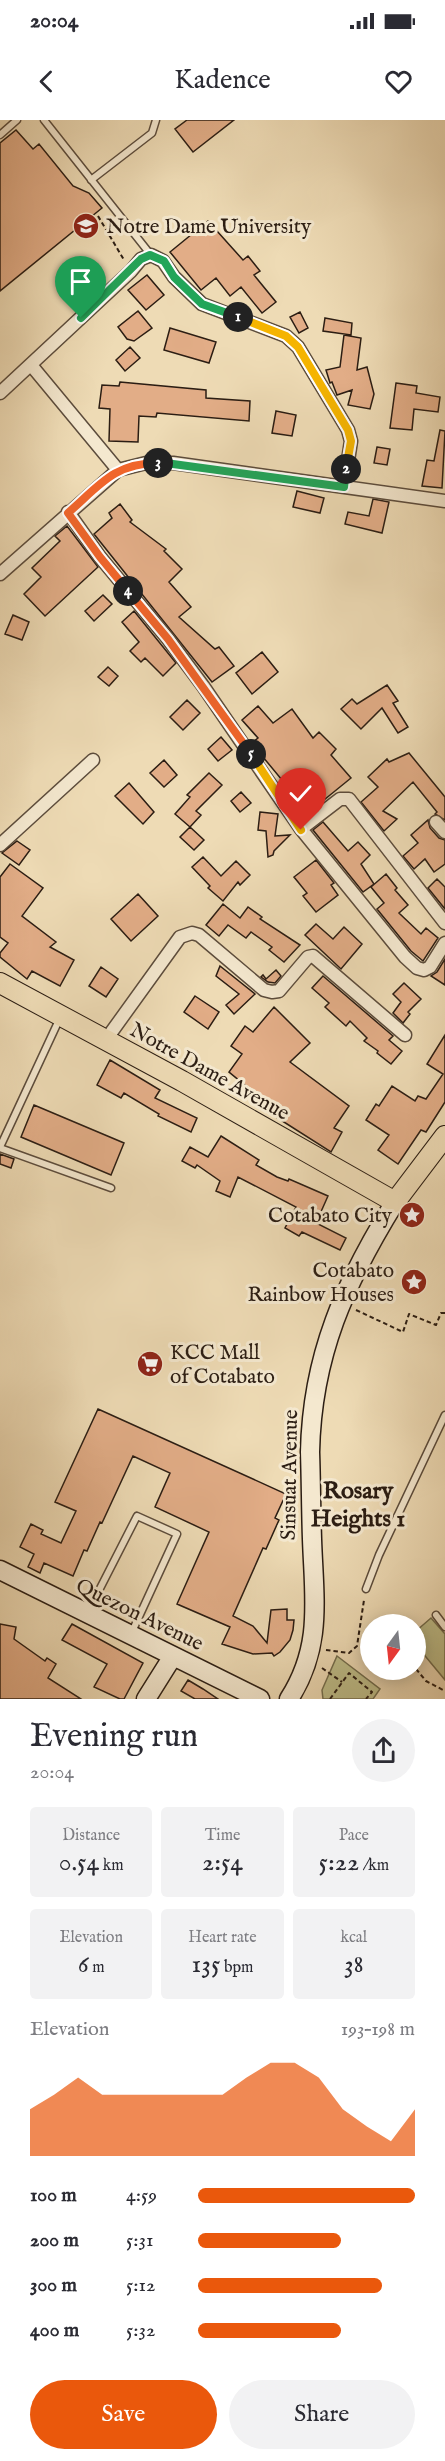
<!DOCTYPE html>
<meta charset="utf-8">
<style>
body{margin:0;font-family:"IM FELL English",serif;background:#f2f2f3;color:#2b2b33;height:100vh;display:flex;flex-direction:column;font-size:22px;white-space:nowrap}
*{box-sizing:border-box;margin:0}
p{font-size:20px;color:#7c7c81}
.icon{flex:none;width:33px;height:33px;fill:none;stroke:currentColor;stroke-width:2;stroke-linecap:round;stroke-linejoin:round}
.map{position:relative;height:1579px;overflow:hidden}
.drawer{display:flex;flex-direction:column;background:#fff;flex:1}
.drawer>*{flex:none}
.needle{width:39px;rotate:195deg}
.controls{position:absolute;left:360px;top:1494px;display:grid;gap:12px}
.controls a{display:grid;place-items:center;width:66px;height:66px;border-radius:50%;background:#fff;box-shadow:0 3px 15px #0003;font-size:30px}
.pin{position:absolute;display:grid;place-items:center;width:51px;height:51px;color:#fff;margin:-62px -26px;border-radius:50% 50% 50% 0;rotate:-45deg;box-shadow:0 0 6px #0007}
.pin .icon{rotate:45deg}
.km{position:absolute;width:30px;height:30px;margin:-15px;border-radius:50%;background:#222;color:#fff;font-size:16px;line-height:30px;text-align:center}
.round{display:grid;place-items:center;flex:none;width:63px;height:63px;border-radius:32px;background:#f2f2f3}
.summary{display:flex;align-items:center;justify-content:space-between;height:102px;padding:0 30px}
h1{font-size:33px;font-weight:600;line-height:45px}
.stats{display:grid;grid-template-columns:repeat(3,1fr);gap:9px;height:102px;padding:6px 30px}
.stats div{display:grid;align-content:center;border-radius:6px;background:#f2f2f3;text-align:center}
.stats b{font-size:26px;font-weight:600}
.stats small{font-size:16px;font-weight:400}
.stats p{font-size:16px}
.chart{height:168px;padding:12px 30px}
.chart p{display:flex;justify-content:space-between}
.chart svg{width:100%;height:108px;margin-top:6px;fill:#ea580c;opacity:.7}
.primary-button{display:flex;gap:12px;margin-top:auto;padding:12px 30px}
.primary-button a{flex:1;height:69px;border-radius:36px;background:#ea580c;color:#fff;font-size:24px;font-weight:600;line-height:69px;text-align:center}
.primary-button a+a{background:#f2f2f3;color:#2b2b33}
ul{padding:0 30px;list-style:none;font-size:20px}
li{display:grid;grid-template-columns:96px 72px 1fr;align-items:center;height:45px}
li i{height:15px;border-radius:8px;background:#ea580c}
.status{display:flex;justify-content:space-between;align-items:center;height:42px;padding:0 30px;background:#fff;direction:ltr}
.status svg{height:16px;fill:currentColor}
header{display:flex;justify-content:space-between;align-items:center;height:78px;padding:0 30px;background:#fff;font-size:27px;font-weight:600}
.map>svg:first-child{display:block}
</style>
<div class="status"><b>20:04</b><svg viewBox="0 0 49 12"><path d="M0 12V9h3v3zM5 12V6h3v6zM10 12V3h3v9zM15 12V0h3v12zM26 1h20v11H26zM47 4h2v5h-2z"/></svg></div>
<header><svg class="icon" aria-label="back" viewBox="0 0 24 24"><path d="M15 5l-7 7 7 7"/></svg>Kadence<svg class="icon" aria-label="heart" viewBox="0 0 24 24"><path d="M12 20l-8-8c-3-5 5-10 8-4 3-6 11-1 8 4z"/></svg></header>
<div class="map">
<svg width="445" height="1579" viewBox="0 0 445 1579">
<rect width="100%" height="100%" fill="#eedbb5"/>
<filter id="stains"><feTurbulence type="fractalNoise" baseFrequency=".00333" numOctaves="4"/><feColorMatrix values="0 0 0 0 .2 0 0 0 0 .09 0 0 0 0 .02 0 0 0 .5 -.17"/></filter>
<radialGradient id="worn" r=".72"><stop offset=".6" stop-color="#630" stop-opacity="0"/><stop offset="1" stop-color="#630" stop-opacity=".3"/></radialGradient>
<!-- green -->
<path fill="#bebe8a" stroke="#746e4e" stroke-width="1.5" d="M 431,1498 L 445,1514 L 445,1560 L 416,1525 L 416,1511 Z
M 337,1536 L 380,1569 L 373,1579 L 323,1579 L 322,1570 Z"/>
<!-- building -->
<path fill="#e2ad87" stroke="#2b1d13" stroke-width="1.5" d="M 187,0 L 234,0 L 193,32 L 175,9 Z
M 16,10 L 33,29 L 39,24 L 73,66 L 89,73 L 102,88 L 0,171 L 0,23 Z
M 208,101 L 243,140 L 248,136 L 260,151 L 254,155 L 276,182 L 262,193 L 241,167 L 230,176 L 216,158 L 201,170 L 170,132 Z
M 147,155 L 164,175 L 146,190 L 128,170 Z
M 138,191 L 152,208 L 134,221 L 127,219 L 118,207 Z
M 300,192 L 308,208 L 299,213 L 290,197 Z
M 325,198 L 352,203 L 351,215 L 323,211 Z
M 170,208 L 216,222 L 209,243 L 164,230 Z
M 344,215 L 361,218 L 357,250 L 367,247 L 374,274 L 370,289 L 348,285 L 352,270 L 337,275 L 332,262 L 330,263 L 326,250 L 340,247 Z
M 130,227 L 140,238 L 125,251 L 116,240 Z
M 120,262 L 206,270 L 206,278 L 250,281 L 249,301 L 157,293 L 156,297 L 139,296 L 138,322 L 109,321 L 110,289 L 99,288 L 102,265 L 119,266 Z
M 396,263 L 417,266 L 416,273 L 440,277 L 438,292 L 414,289 L 412,310 L 390,308 Z
M 276,291 L 296,295 L 292,316 L 272,313 Z
M 440,310 L 445,311 L 442,368 L 422,366 L 427,340 L 434,341 Z
M 377,327 L 390,329 L 387,345 L 374,343 Z
M 297,371 L 324,378 L 320,393 L 293,387 Z
M 373,379 L 389,382 L 382,413 L 345,404 L 348,392 L 369,396 Z
M 120,384 L 132,400 L 130,402 L 166,429 L 164,431 L 182,449 L 169,462 L 191,487 L 179,497 L 215,529 L 219,527 L 234,546 L 212,562 L 94,414 L 112,398 L 109,393 Z
M 67,406 L 98,447 L 45,496 L 24,474 L 41,457 L 32,448 L 60,421 L 55,416 Z
M 103,475 L 112,484 L 94,501 L 85,491 Z
M 134,491 L 176,543 L 163,556 L 145,538 L 141,542 L 130,531 L 139,522 L 122,502 Z
M 13,495 L 29,502 L 22,520 L 5,514 Z
M 262,532 L 278,552 L 252,574 L 236,553 Z
M 108,547 L 118,556 L 109,566 L 98,557 Z
M 387,565 L 398,581 L 393,583 L 408,607 L 398,613 L 382,588 L 361,609 L 341,589 L 352,579 L 357,584 Z
M 187,580 L 200,593 L 183,610 L 170,597 Z
M 258,586 L 273,603 L 292,589 L 313,618 L 319,612 L 336,629 L 331,635 L 351,658 L 303,697 L 288,675 L 292,672 L 253,625 L 252,623 L 258,618 L 242,600 Z
M 221,617 L 232,630 L 218,641 L 208,629 Z
M 409,633 L 445,677 L 445,700 L 435,694 L 437,692 L 413,662 L 383,691 L 397,699 L 384,711 L 361,682 L 378,667 L 368,657 L 387,639 L 389,642 Z
M 164,640 L 177,655 L 164,667 L 150,653 Z
M 209,653 L 222,665 L 196,691 L 201,695 L 190,707 L 175,694 L 190,677 L 187,675 Z
M 129,663 L 154,692 L 143,704 L 115,676 Z
M 241,672 L 251,683 L 240,692 L 231,681 Z
M 260,692 L 278,694 L 275,716 L 290,715 L 274,731 L 273,735 L 268,737 L 266,711 L 258,710 Z
M 428,700 L 430,708 L 439,718 L 445,720 L 445,744 L 434,752 L 425,739 L 414,749 L 403,736 L 418,723 L 411,715 Z
M 323,702 L 348,731 L 358,722 L 370,735 L 361,744 L 374,764 L 363,772 L 313,710 Z
M 190,707 L 204,720 L 194,730 L 180,717 Z
M 17,721 L 30,730 L 19,745 L 2,733 Z
M 203,737 L 221,756 L 236,741 L 250,755 L 240,765 L 238,762 L 223,781 L 208,768 L 210,766 L 192,747 Z
M 316,740 L 334,763 L 331,765 L 338,775 L 316,792 L 303,776 L 307,773 L 294,757 Z
M 10,744 L 43,768 L 22,796 L 56,822 L 50,827 L 74,840 L 60,866 L 32,851 L 27,859 L 0,837 L 0,833 L 8,823 L 0,817 L 0,757 Z
M 386,754 L 397,768 L 395,770 L 408,785 L 399,793 L 421,814 L 426,808 L 438,818 L 423,841 L 411,831 L 377,789 L 384,783 L 371,767 Z
M 437,759 L 445,767 L 445,789 L 428,768 Z
M 138,774 L 158,796 L 131,821 L 111,799 Z
M 223,784 L 240,798 L 248,787 L 262,797 L 260,799 L 300,825 L 284,842 L 269,830 L 272,827 L 251,812 L 246,818 L 228,805 L 219,816 L 206,805 Z
M 316,804 L 333,819 L 344,807 L 362,824 L 341,849 L 305,815 Z
M 445,839 L 445,865 L 431,856 L 437,852 Z
M 220,846 L 255,874 L 234,894 L 226,885 L 239,874 L 216,856 Z
M 101,847 L 118,859 L 106,877 L 89,866 Z
M 276,850 L 281,856 L 275,863 L 268,862 L 261,857 L 263,855 L 266,859 Z
M 323,856 L 393,916 L 389,920 L 402,931 L 391,944 L 377,933 L 378,931 L 364,921 L 367,918 L 350,901 L 346,906 L 325,887 L 329,883 L 312,868 Z
M 404,863 L 421,879 L 408,892 L 410,894 L 403,903 L 393,893 L 401,882 L 393,874 Z
M 195,876 L 219,892 L 208,909 L 184,892 Z
M 274,887 L 310,923 L 290,942 L 349,986 L 334,1008 L 342,1012 L 331,1032 L 254,983 L 258,976 L 229,952 L 242,934 L 231,926 L 245,906 L 253,912 Z
M 445,915 L 445,982 L 426,1012 L 421,1010 L 398,1044 L 378,1030 L 389,1015 L 366,1000 L 376,984 L 379,986 L 392,966 L 415,981 L 418,976 L 426,979 L 443,954 L 427,944 Z
M 110,940 L 160,970 L 155,978 L 197,998 L 191,1012 L 158,996 L 159,994 L 124,973 L 121,978 L 97,965 Z
M 34,985 L 124,1023 L 111,1055 L 21,1017 Z
M 221,1016 L 259,1040 L 256,1045 L 277,1057 L 288,1061 L 289,1059 L 328,1076 L 316,1103 L 346,1118 L 340,1130 L 302,1112 L 299,1116 L 285,1108 L 296,1087 L 238,1057 L 230,1077 L 216,1071 L 220,1061 L 197,1045 L 195,1048 L 182,1041 L 190,1027 L 208,1037 Z
M 0,1034 L 14,1039 L 11,1048 L 0,1044 Z
M 98,1289 L 286,1374 L 275,1398 L 279,1400 L 266,1429 L 263,1428 L 233,1496 L 253,1506 L 267,1523 L 271,1490 L 287,1489 L 287,1500 L 294,1500 L 293,1510 L 290,1520 L 280,1532 L 274,1536 L 272,1533 L 253,1534 L 222,1524 L 230,1507 L 177,1484 L 209,1412 L 155,1387 L 170,1353 L 133,1336 L 102,1403 L 100,1402 L 87,1431 L 84,1430 L 73,1456 L 44,1443 L 40,1453 L 28,1447 L 34,1434 L 20,1427 L 31,1404 L 43,1410 L 41,1414 L 61,1423 L 76,1391 L 55,1382 Z
M 0,1504 L 16,1507 L 14,1519 L 45,1541 L 47,1538 L 56,1544 L 48,1558 L 81,1579 L 0,1579 Z
M 72,1504 L 143,1543 L 124,1579 L 120,1579 L 94,1567 L 107,1544 L 62,1520 Z
M 188,1560 L 203,1569 L 218,1579 L 195,1579 L 181,1571 Z"/>
<g fill="none" stroke-linecap="round" stroke-linejoin="round">
<!-- lane casing -->
<g stroke="#5c4c3c" stroke-width="9">
<path id="lane" d="M 44,0 L 151,135
M 0,15 L 17,0
M 91,60 L 152,13 L 156,0
M 0,1027 L 59,900
M 0,1028 L 111,1068
M 366,1469 L 379,1435 L 445,1295
M 89,1490 L 137,1396 L 177,1414 L 131,1514
M 436,1495 L 445,1507"/>
</g>
<!-- street casing -->
<g stroke="#5c4c3c" stroke-width="15">
<path id="street" d="M 31,245 L 118,350
M 0,273 L 131,151 L 141,139 L 151,135 L 163,141 L 174,157 L 202,184 L 286,216 L 298,227 L 348,310 L 351,321 L 344,367
M 68,392 L 100,437 L 168,519 L 203,566 L 301,709 L 405,837 L 417,848 L 424,850 L 430,847 L 445,823
M 0,454 L 118,350 L 146,343 L 173,343 L 445,381
M 436,702 L 445,712
M 301,709 L 340,679 L 349,679 L 445,803
M 0,725 L 93,640
M 105,921 L 180,817 L 192,813 L 199,815 L 264,870 L 272,872 L 279,871 L 308,837 L 313,836 L 405,915"/>
</g>
<!-- secondary casing -->
<g stroke="#2b1d13" stroke-width="21">
<path id="secondary" d="M 0,1450 L 260,1579
M 146,1579 L 173,1536
M 289,1579 C 323,1526 314,1479 312,1419 C 311,1390 311,1361 310,1332 C 312,1235 345,1163 395,1082"/>
</g>
<!-- primary casing -->
<g stroke="#2b1d13" stroke-width="22">
<path id="primary" d="M 0,863 L 182,961 L 395,1082 L 445,1016"/>
</g>
<!-- path -->
<path stroke="#2b1d13" stroke-width="2" stroke-dasharray="4.5 3" stroke-linecap="butt" d="M 98,96 L 124,140
M 356,1190 L 403,1212 L 409,1194 L 436,1205 L 441,1193 L 445,1193
M 326,1530 L 349,1533 L 357,1526 L 364,1480
M 322,1548 L 342,1562
M 416,1549 L 426,1561 L 445,1571
M 330,1579 L 349,1553 L 372,1572 L 366,1579"/>
<!-- lane -->
<use href="#lane" stroke="#f4e8cf" stroke-width="6"/>
<!-- street -->
<use href="#street" stroke="#f4e8cf" stroke-width="12"/>
<!-- secondary -->
<use href="#secondary" stroke="#f4e8cf" stroke-width="18"/>
<!-- primary -->
<use href="#primary" stroke="#eedbb5" stroke-width="20"/>
</g>
<g fill="none" stroke-linecap="round" stroke-linejoin="round">
<!-- split-1 casing -->
<g stroke="#fff" stroke-width="12">
<path id="split-1" d="M 81,198 L 141,139 L 150,135 L 164,141 L 174,157 L 202,184 L 238,197"/>
</g>
<!-- split-2 casing -->
<g stroke="#fff" stroke-width="12">
<path id="split-2" d="M 238,197 L 286,216 L 298,227 L 348,310 L 351,321 L 346,349"/>
</g>
<!-- split-3 casing -->
<g stroke="#fff" stroke-width="12">
<path id="split-3" d="M 158,343 L 173,344 L 344,367 L 346,349"/>
</g>
<!-- split-4 casing -->
<g stroke="#fff" stroke-width="12">
<path id="split-4" d="M 128,471 L 100,437 L 68,393 C 99,366 114,343 158,343"/>
</g>
<!-- split-5 casing -->
<g stroke="#fff" stroke-width="12">
<path id="split-5" d="M 128,471 L 168,519 L 251,634"/>
</g>
<!-- split-6 casing -->
<g stroke="#fff" stroke-width="12">
<path id="split-6" d="M 251,634 L 301,710"/>
</g>
<!-- split-1 -->
<use href="#split-1" stroke="#22a559" stroke-width="8"/>
<!-- split-2 -->
<use href="#split-2" stroke="#f5b400" stroke-width="8"/>
<!-- split-3 -->
<use href="#split-3" stroke="#22a559" stroke-width="8"/>
<!-- split-4 -->
<use href="#split-4" stroke="#f0652b" stroke-width="8"/>
<!-- split-5 -->
<use href="#split-5" stroke="#f0652b" stroke-width="8"/>
<!-- split-6 -->
<use href="#split-6" stroke="#f5b400" stroke-width="8"/>
</g>
<!-- icons -->
<defs>
<g id="university-disc" transform="scale(1.35)"><circle r="9.5" fill="#8f2418" stroke="#f4e8cf"/><path d="M0-5L7-2L0 1L-7-2ZM-4 1L0 2.5L4 1V4Q0 6-4 4Z" fill="#fff"/></g>
<g id="sight-disc" transform="scale(1.35)"><circle r="9.5" fill="#8f2418" stroke="#f4e8cf"/><path d="M0-6L1.8-2.2L6-1.7L2.9 1.2L3.7 5.4L0 3.3L-3.7 5.4L-2.9 1.2L-6-1.7L-1.8-2.2Z" fill="#fff"/></g>
<g id="supermarket-disc" transform="scale(1.35)"><circle r="9.5" fill="#8f2418" stroke="#f4e8cf"/><path d="M-6-5.5h2.5l.6 2H6L4.5 2H-2.5L-4.4-4H-6ZM-1.5 3.2a1.3 1.3 0 1 0 .1 0ZM3 3.2a1.3 1.3 0 1 0 .1 0Z" fill="#fff"/></g>
</defs>
<g fill-rule="evenodd">
<use href="#university-disc" x="86" y="106"/>
<use href="#sight-disc" x="412" y="1095"/>
<use href="#sight-disc" x="414" y="1162"/>
<use href="#supermarket-disc" x="150" y="1244"/>
</g>
<g text-anchor="middle" stroke-width="6" stroke-linejoin="round" paint-order="stroke">
<!-- poi labels -->
<g font-size="21" fill="#2b1d13" stroke="#f4e8cf" text-anchor="start">
<text x="106" y="113">Notre Dame University</text>
<text x="392" y="1102" text-anchor="end">Cotabato City</text>
<text x="394" y="1157" text-anchor="end">Cotabato<tspan x="394" dy="24">Rainbow Houses</tspan></text>
<text x="170" y="1239">KCC Mall<tspan x="170" dy="24">of Cotabato</tspan></text>
</g>
<!-- street labels -->
<g font-size="21" fill="#2b1d13" stroke="#f4e8cf">
<text transform="translate(210 951) rotate(29)" y="7">Notre Dame Avenue</text>
<text transform="translate(289 1355) rotate(-89)" y="7">Sinsuat Avenue</text>
<text transform="translate(140 1494) rotate(26)" y="7">Quezon Avenue</text>
</g>
<!-- quarter labels -->
<g font-size="24" font-weight="bold" fill="#2b1d13" stroke="#f4e8cf">
<text x="358" y="1378">Rosary<tspan x="358" dy="28">Heights 1</tspan></text>
</g>
</g>
<rect width="100%" height="100%" filter="url(#stains)"/>
<rect width="100%" height="100%" fill="url(#worn)"/>
</svg>
<div class="controls">
<a><svg class="needle" viewBox="-14 -14 28 28"><path d="M0-13l5 13h-10z" fill="#e53935"/><path d="M0 13l5-13h-10z" fill="#7c7c81"/></svg></a>
</div>
<div class="pin" style="left:81px;top:198px;background:#1e9e55"><svg class="icon" aria-label="arrive" viewBox="0 0 24 24"><path d="M6 21V4h12l-3 4 3 4H6"/></svg></div>
<div class="pin" style="left:301px;top:710px;background:#d93025"><svg class="icon" aria-label="check" viewBox="0 0 24 24"><path d="M5 12l5 5 9-10"/></svg></div>
<b class="km" style="left:238px;top:197px">1</b>
<b class="km" style="left:346px;top:349px">2</b>
<b class="km" style="left:158px;top:343px">3</b>
<b class="km" style="left:128px;top:471px">4</b>
<b class="km" style="left:251px;top:634px">5</b>
</div>
<section class="drawer">
<div class="summary"><div><h1>Evening run</h1><p>20:04</p></div><a class="round"><svg class="icon" aria-label="share" viewBox="0 0 24 24"><path d="M12 15V3M7 8l5-5 5 5M5 13v7h14v-7"/></svg></a></div>
<div class="stats">
<div><p>Distance</p><b>0.54<small> km</small></b></div>
<div><p>Time</p><b>2:54</b></div>
<div><p>Pace</p><b>5:22<small> /km</small></b></div>
</div>
<div class="stats">
<div><p>Elevation</p><b>6<small> m</small></b></div>
<div><p>Heart rate</p><b>135<small> bpm</small></b></div>
<div><p>kcal</p><b>38</b></div>
</div>
<div class="chart"><p><span>Elevation</span>193–198 m</p>
<svg viewBox="0 0 160 44" preserveAspectRatio="none"><path d="M0 44V25L10 19L20 12L30 19L40 19L50 19L60 19L70 19L80 19L90 12L100 6L110 6L120 12L130 25L140 32L150 38L160 25V44z"/></svg>
</div>
<ul>
<li><b>100 m</b>4:59<i style="width:100%"></i></li>
<li><b>200 m</b>5:31<i style="width:66%"></i></li>
<li><b>300 m</b>5:12<i style="width:85%"></i></li>
<li><b>400 m</b>5:32<i style="width:66%"></i></li>
</ul>
<div class="primary-button"><a>Save</a><a>Share</a></div>
</section>
